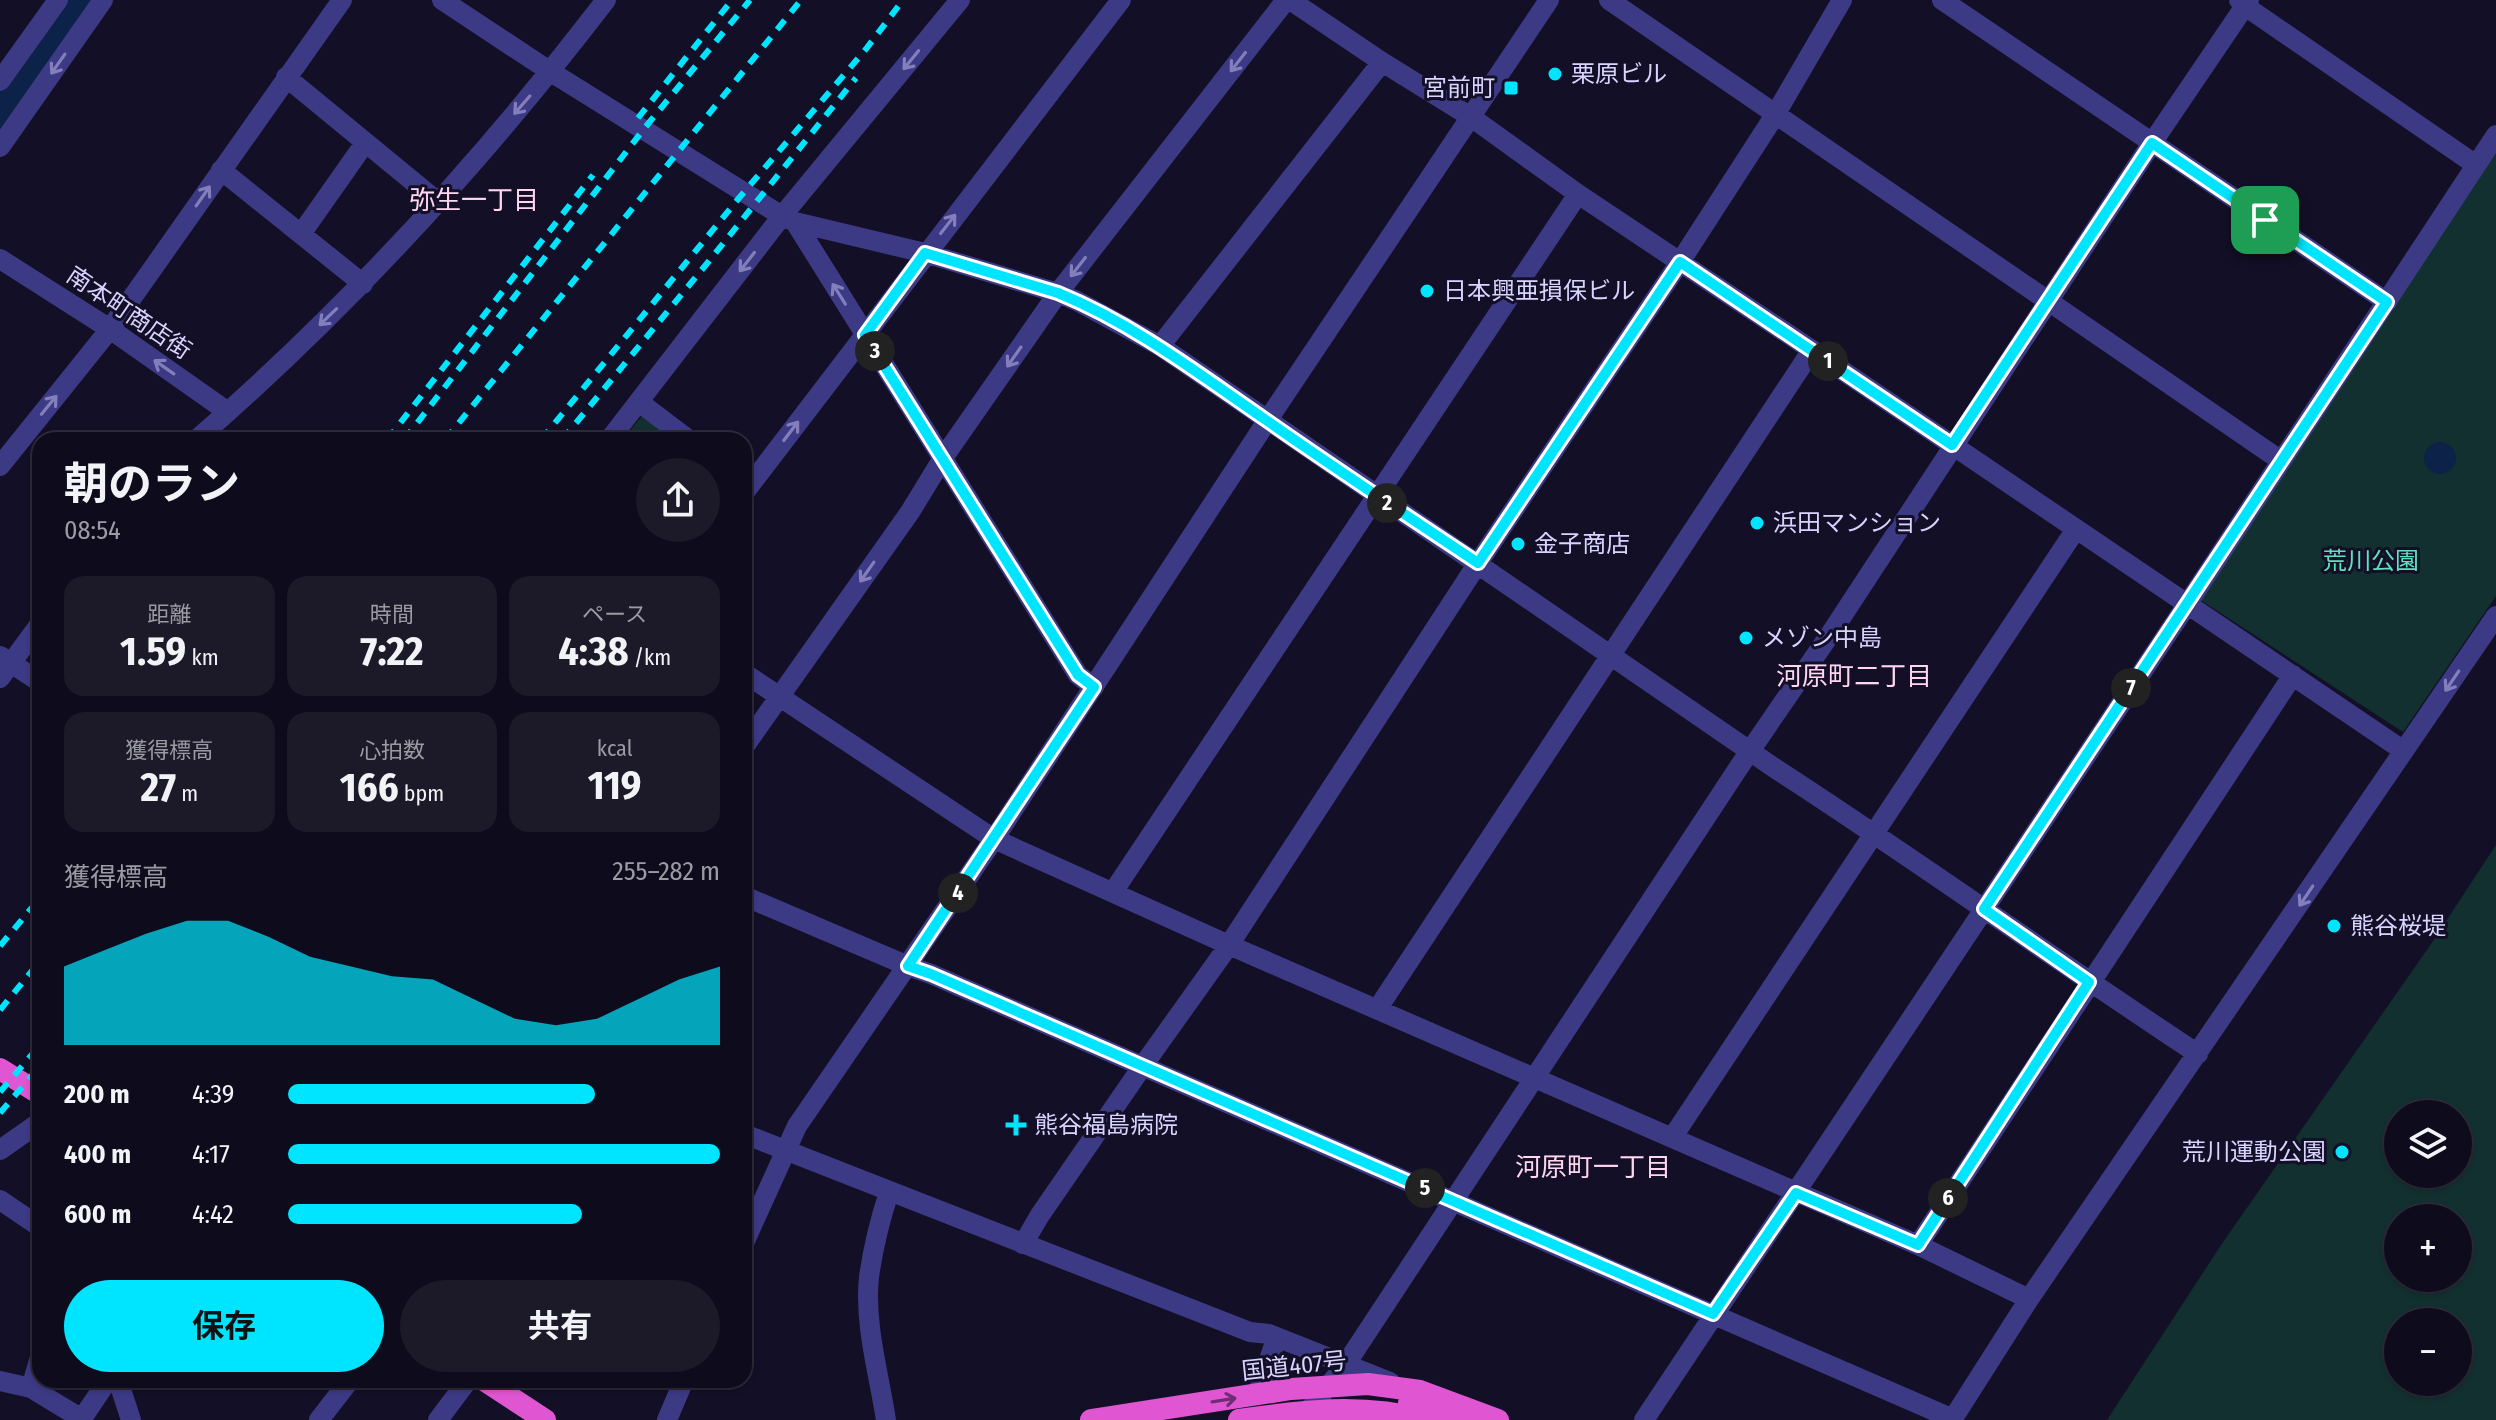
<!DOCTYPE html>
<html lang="ja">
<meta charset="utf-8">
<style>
body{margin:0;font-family:"Fira Sans Condensed","Noto Sans JP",sans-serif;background:#1c1929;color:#f1f3f6;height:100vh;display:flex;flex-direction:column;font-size:30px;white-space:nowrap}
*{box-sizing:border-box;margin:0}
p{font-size:26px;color:#9b9ba3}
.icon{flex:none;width:44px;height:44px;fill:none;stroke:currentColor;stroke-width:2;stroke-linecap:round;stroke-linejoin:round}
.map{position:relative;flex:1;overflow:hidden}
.drawer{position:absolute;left:32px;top:432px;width:720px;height:956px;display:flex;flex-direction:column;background:#0e0b1c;border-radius:24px;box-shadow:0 2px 6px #0004,0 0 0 2px #2e2b3b}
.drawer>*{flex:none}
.buttons{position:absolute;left:2384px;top:1100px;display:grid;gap:16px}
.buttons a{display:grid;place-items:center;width:88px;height:88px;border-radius:50%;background:#0e0b1c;box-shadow:0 2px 6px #0004,0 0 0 2px #2e2b3b;font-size:40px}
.pin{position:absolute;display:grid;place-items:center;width:68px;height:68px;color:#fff;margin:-34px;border-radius:16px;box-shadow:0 4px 12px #0006}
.km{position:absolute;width:40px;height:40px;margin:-20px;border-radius:50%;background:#222;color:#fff;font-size:22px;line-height:40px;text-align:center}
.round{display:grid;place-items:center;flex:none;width:84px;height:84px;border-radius:42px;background:#1c1929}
.headline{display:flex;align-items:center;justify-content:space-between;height:136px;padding:0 32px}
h1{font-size:44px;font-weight:700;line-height:60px}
.figures{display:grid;grid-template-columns:repeat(3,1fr);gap:12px;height:136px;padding:8px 32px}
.figures div{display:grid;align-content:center;border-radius:20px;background:#1c1929;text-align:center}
.figures b{font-size:40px;font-weight:700}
.figures small{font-size:22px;font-weight:400}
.figures p{font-size:22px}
.chart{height:224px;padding:16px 32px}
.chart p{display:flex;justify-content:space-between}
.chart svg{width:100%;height:144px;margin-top:8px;fill:#00e5ff;opacity:.7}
.button{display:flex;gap:16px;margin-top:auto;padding:16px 32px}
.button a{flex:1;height:92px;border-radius:48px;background:#00e5ff;color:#111;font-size:32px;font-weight:700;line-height:92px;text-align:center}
.button a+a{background:#1c1929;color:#f1f3f6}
ul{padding:0 32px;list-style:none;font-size:26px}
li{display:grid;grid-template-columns:128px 96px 1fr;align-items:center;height:60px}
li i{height:20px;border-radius:10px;background:#00e5ff}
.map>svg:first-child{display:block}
</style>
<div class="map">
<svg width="2496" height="1420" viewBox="0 0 2496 1420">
<rect width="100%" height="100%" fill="#130f26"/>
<!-- green -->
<path fill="#12302f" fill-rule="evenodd" d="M 2496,153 L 2496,596 L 2403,732 L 2199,599 Z
M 642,416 L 674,440 L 622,440 Z
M 2496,845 L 2496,1420 L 2107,1420 L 2221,1245 L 2431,944 ZM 2458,1114 L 2458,1174 L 2398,1174 L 2398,1114 ZM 2398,1218 L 2458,1218 L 2458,1278 L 2398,1278 ZM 2398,1322 L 2458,1322 L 2458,1382 L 2398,1382 Z"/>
<!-- water -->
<path fill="#0c2248" d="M2424 458a16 16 0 1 1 32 0a16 16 0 1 1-32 0Z"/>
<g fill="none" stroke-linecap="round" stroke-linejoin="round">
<!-- river -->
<path stroke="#0c2248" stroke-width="40" d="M 0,111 L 78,0"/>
<!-- minor -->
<path stroke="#3d3a85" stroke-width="20" d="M 442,0 L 551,72 L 782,216 L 795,222 L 925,253 L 1058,293 L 1077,301 L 1160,346 L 1773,767 C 1917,860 2055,960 2198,1054
M 1290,0 L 1382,62 L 1471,117 L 1578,194 L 1812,350 L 2404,751
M 1609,0 L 2280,460
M 2239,0 L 2245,6 L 2476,165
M 286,77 L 438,202
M 0,81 L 58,0
M 0,147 L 103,0
M 221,170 L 363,284
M 795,222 L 1078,675 L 1094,687
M 301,234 L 365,143
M 0,259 L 110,329 L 228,412
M 1160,346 L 1382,62
M 639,402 L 689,440
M 196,440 C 348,308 484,159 606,0
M 609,440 L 782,216 L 960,0
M 0,466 L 110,329 L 342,0
M 744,493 L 1121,0
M 744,673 L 994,839 L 1229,945 L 1918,1245 L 2029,1299
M 0,678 L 40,624
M 744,747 L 910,512 L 943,458 L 1058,293 L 1286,0
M 1113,892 L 1578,194
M 744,896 L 908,966 L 931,974 L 1953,1419
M 1378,1008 L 1812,350
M 1672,1138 L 2076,529
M 0,1150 L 40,1122
M 0,1200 L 40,1227
M 1023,1244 L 1040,1215 L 1142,1067 L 1229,945 L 1478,563 L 1680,262 L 1775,115 L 1842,0
M 1918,1245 L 2293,675
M 118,1380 L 131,1420
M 0,1381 L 31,1388 L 82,1419
M 31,1388 L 40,1357
M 81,1420 L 108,1380
M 319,1420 L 350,1380
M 438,1420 L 468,1380
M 886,1420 C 879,1374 864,1324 869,1277 C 873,1248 880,1220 889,1192
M 1644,1420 L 2188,603 L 2496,135
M 1952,1420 L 2029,1299 L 2496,616"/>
<!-- tertiary -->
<path stroke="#3d3a85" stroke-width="20" d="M 1942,0 L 2387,302
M 0,656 L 40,682
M 744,1134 L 1250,1332 L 1269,1334 L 1390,1382
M 744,1243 L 797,1126 L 994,839 L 1267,421 L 1549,0
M 1257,1395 L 1273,1348
M 1309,1410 L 1346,1364 L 1739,767 L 1831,633 L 2152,143 L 2249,0
M 667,1420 L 684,1380"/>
<!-- trunk -->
<path stroke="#e055d1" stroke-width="22" d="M 0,1069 L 40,1094
M 484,1380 L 545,1420
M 1409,1403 L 1455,1420
M 1091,1420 L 1291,1389 L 1368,1384 L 1420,1391 L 1498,1420
M 1239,1420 C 1301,1411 1362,1403 1424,1420"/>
<!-- rail -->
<path stroke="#00e5ff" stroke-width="6" stroke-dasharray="12 10" stroke-linecap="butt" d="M 638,118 L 732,0
M 387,440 L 593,175
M 404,440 L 643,130 L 750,0
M 445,440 L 801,0
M 541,440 L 739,198 L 866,49 L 903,0
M 562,440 L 709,261 L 856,78
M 0,946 L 40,898
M 0,1010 L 40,961
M 0,1092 L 40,1045
M 0,1113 L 40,1066"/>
</g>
<!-- one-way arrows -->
<defs><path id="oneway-shaft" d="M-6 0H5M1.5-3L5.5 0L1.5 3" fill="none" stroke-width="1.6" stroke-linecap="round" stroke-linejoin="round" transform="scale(2)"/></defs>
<g stroke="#837fbc">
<use href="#oneway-shaft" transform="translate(911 60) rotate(129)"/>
<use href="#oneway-shaft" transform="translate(1238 62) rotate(128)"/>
<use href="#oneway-shaft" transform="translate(58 64) rotate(125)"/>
<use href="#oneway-shaft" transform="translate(522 105) rotate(131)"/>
<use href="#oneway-shaft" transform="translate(203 196) rotate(-55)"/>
<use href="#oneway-shaft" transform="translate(948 224) rotate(-52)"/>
<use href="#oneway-shaft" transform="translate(747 262) rotate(128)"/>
<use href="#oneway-shaft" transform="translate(1078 267) rotate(128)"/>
<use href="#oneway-shaft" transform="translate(839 294) rotate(-122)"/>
<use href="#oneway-shaft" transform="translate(328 317) rotate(136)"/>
<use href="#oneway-shaft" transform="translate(1014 357) rotate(125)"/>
<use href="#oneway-shaft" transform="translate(164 367) rotate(-145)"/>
<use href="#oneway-shaft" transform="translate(49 405) rotate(-51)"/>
<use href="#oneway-shaft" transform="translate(791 431) rotate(-53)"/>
<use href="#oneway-shaft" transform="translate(867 572) rotate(125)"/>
<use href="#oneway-shaft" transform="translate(2452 681) rotate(124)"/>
<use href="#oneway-shaft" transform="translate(2306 896) rotate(124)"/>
</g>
<use stroke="#6f2e73" href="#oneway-shaft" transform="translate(1224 1400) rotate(-9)"/>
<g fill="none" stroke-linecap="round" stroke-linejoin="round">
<!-- route casing -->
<g stroke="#fff" stroke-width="16">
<path id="route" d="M 2152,143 L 2387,302 L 1984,909 L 2089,982 L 1918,1245 L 1796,1193 L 1713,1314 L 931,974 L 908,966 L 1094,687 L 1078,675 L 865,335 L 925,253 L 1058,293 C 1134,324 1199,374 1266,420 C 1336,469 1407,516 1478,563 L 1680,262 L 1952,445 Z"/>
</g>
<!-- route -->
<use href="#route" stroke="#00e5ff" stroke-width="10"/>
</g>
<!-- markers -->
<g fill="#00e5ff" stroke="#130f26" stroke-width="3">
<circle cx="1555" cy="74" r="8"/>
<rect x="1503" y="80" width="16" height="16" rx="4"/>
<circle cx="1427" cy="291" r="8"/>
<circle cx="1757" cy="523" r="8"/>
<circle cx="1518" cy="544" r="8"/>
<circle cx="1746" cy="638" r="8"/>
<circle cx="2334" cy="926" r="8"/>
<path d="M1012 1113h8v8h8v8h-8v8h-8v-8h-8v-8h8z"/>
<circle cx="2342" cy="1152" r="8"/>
</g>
<g text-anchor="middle" stroke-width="6" stroke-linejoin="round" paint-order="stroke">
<!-- poi labels -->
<g font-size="24" fill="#d9d4ff" stroke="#130f26" text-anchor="start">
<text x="1571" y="82">栗原ビル</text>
<text x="1495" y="96" text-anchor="end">宮前町</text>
<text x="1443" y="299">日本興亜損保ビル</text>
<text x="1773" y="531">浜田マンション</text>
<text x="1534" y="552">金子商店</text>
<text x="1762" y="646">メゾン中島</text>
<text x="2350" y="934">熊谷桜堤</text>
<text x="1034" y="1133">熊谷福島病院</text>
<text x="2326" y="1160" text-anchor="end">荒川運動公園</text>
</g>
<!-- street labels -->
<g font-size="24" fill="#d9d4ff" stroke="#130f26">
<text transform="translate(129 313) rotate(34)" y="8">南本町商店街</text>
<text transform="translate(1294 1366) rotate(-6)" y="8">国道407号</text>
</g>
<!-- park labels -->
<g font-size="24" fill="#5fe0c0" stroke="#130f26">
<text x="2371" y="569">荒川公園</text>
</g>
<!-- neighbourhood labels -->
<g font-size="26" fill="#ffd6f0" stroke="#130f26">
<text x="474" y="209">弥生一丁目</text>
<text x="1854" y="685">河原町二丁目</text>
<text x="1593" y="1176">河原町一丁目</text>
</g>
</g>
</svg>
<div class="buttons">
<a><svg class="icon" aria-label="layers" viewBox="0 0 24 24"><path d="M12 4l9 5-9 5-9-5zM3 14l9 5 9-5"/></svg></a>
<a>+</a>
<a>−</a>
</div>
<div class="pin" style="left:2265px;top:220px;background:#1e9e55"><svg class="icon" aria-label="arrive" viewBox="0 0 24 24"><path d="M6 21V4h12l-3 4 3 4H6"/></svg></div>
<b class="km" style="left:1828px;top:361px">1</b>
<b class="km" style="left:1387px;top:503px">2</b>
<b class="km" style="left:875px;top:351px">3</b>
<b class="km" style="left:958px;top:893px">4</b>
<b class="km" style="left:1425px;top:1188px">5</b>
<b class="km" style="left:1948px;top:1198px">6</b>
<b class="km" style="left:2131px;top:688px">7</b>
<section class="drawer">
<div class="headline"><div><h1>朝のラン</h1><p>08:54</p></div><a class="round"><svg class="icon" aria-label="share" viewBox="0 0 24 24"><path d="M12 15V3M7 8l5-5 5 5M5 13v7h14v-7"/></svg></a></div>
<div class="figures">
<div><p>距離</p><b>1.59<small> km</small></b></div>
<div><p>時間</p><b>7:22</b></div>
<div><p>ペース</p><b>4:38<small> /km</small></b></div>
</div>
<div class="figures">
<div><p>獲得標高</p><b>27<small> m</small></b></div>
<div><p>心拍数</p><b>166<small> bpm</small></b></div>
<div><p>kcal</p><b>119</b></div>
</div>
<div class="chart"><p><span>獲得標高</span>255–282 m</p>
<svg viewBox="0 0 160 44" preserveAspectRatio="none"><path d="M0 44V20L10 15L20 10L30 6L40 6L50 11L60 17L70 20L80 23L90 24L100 30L110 36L120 38L130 36L140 30L150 24L160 20V44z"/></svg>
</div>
<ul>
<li><b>200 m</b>4:39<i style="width:71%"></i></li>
<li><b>400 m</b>4:17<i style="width:100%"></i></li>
<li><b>600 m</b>4:42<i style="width:68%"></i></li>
</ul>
<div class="button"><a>保存</a><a>共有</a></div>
</section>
</div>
